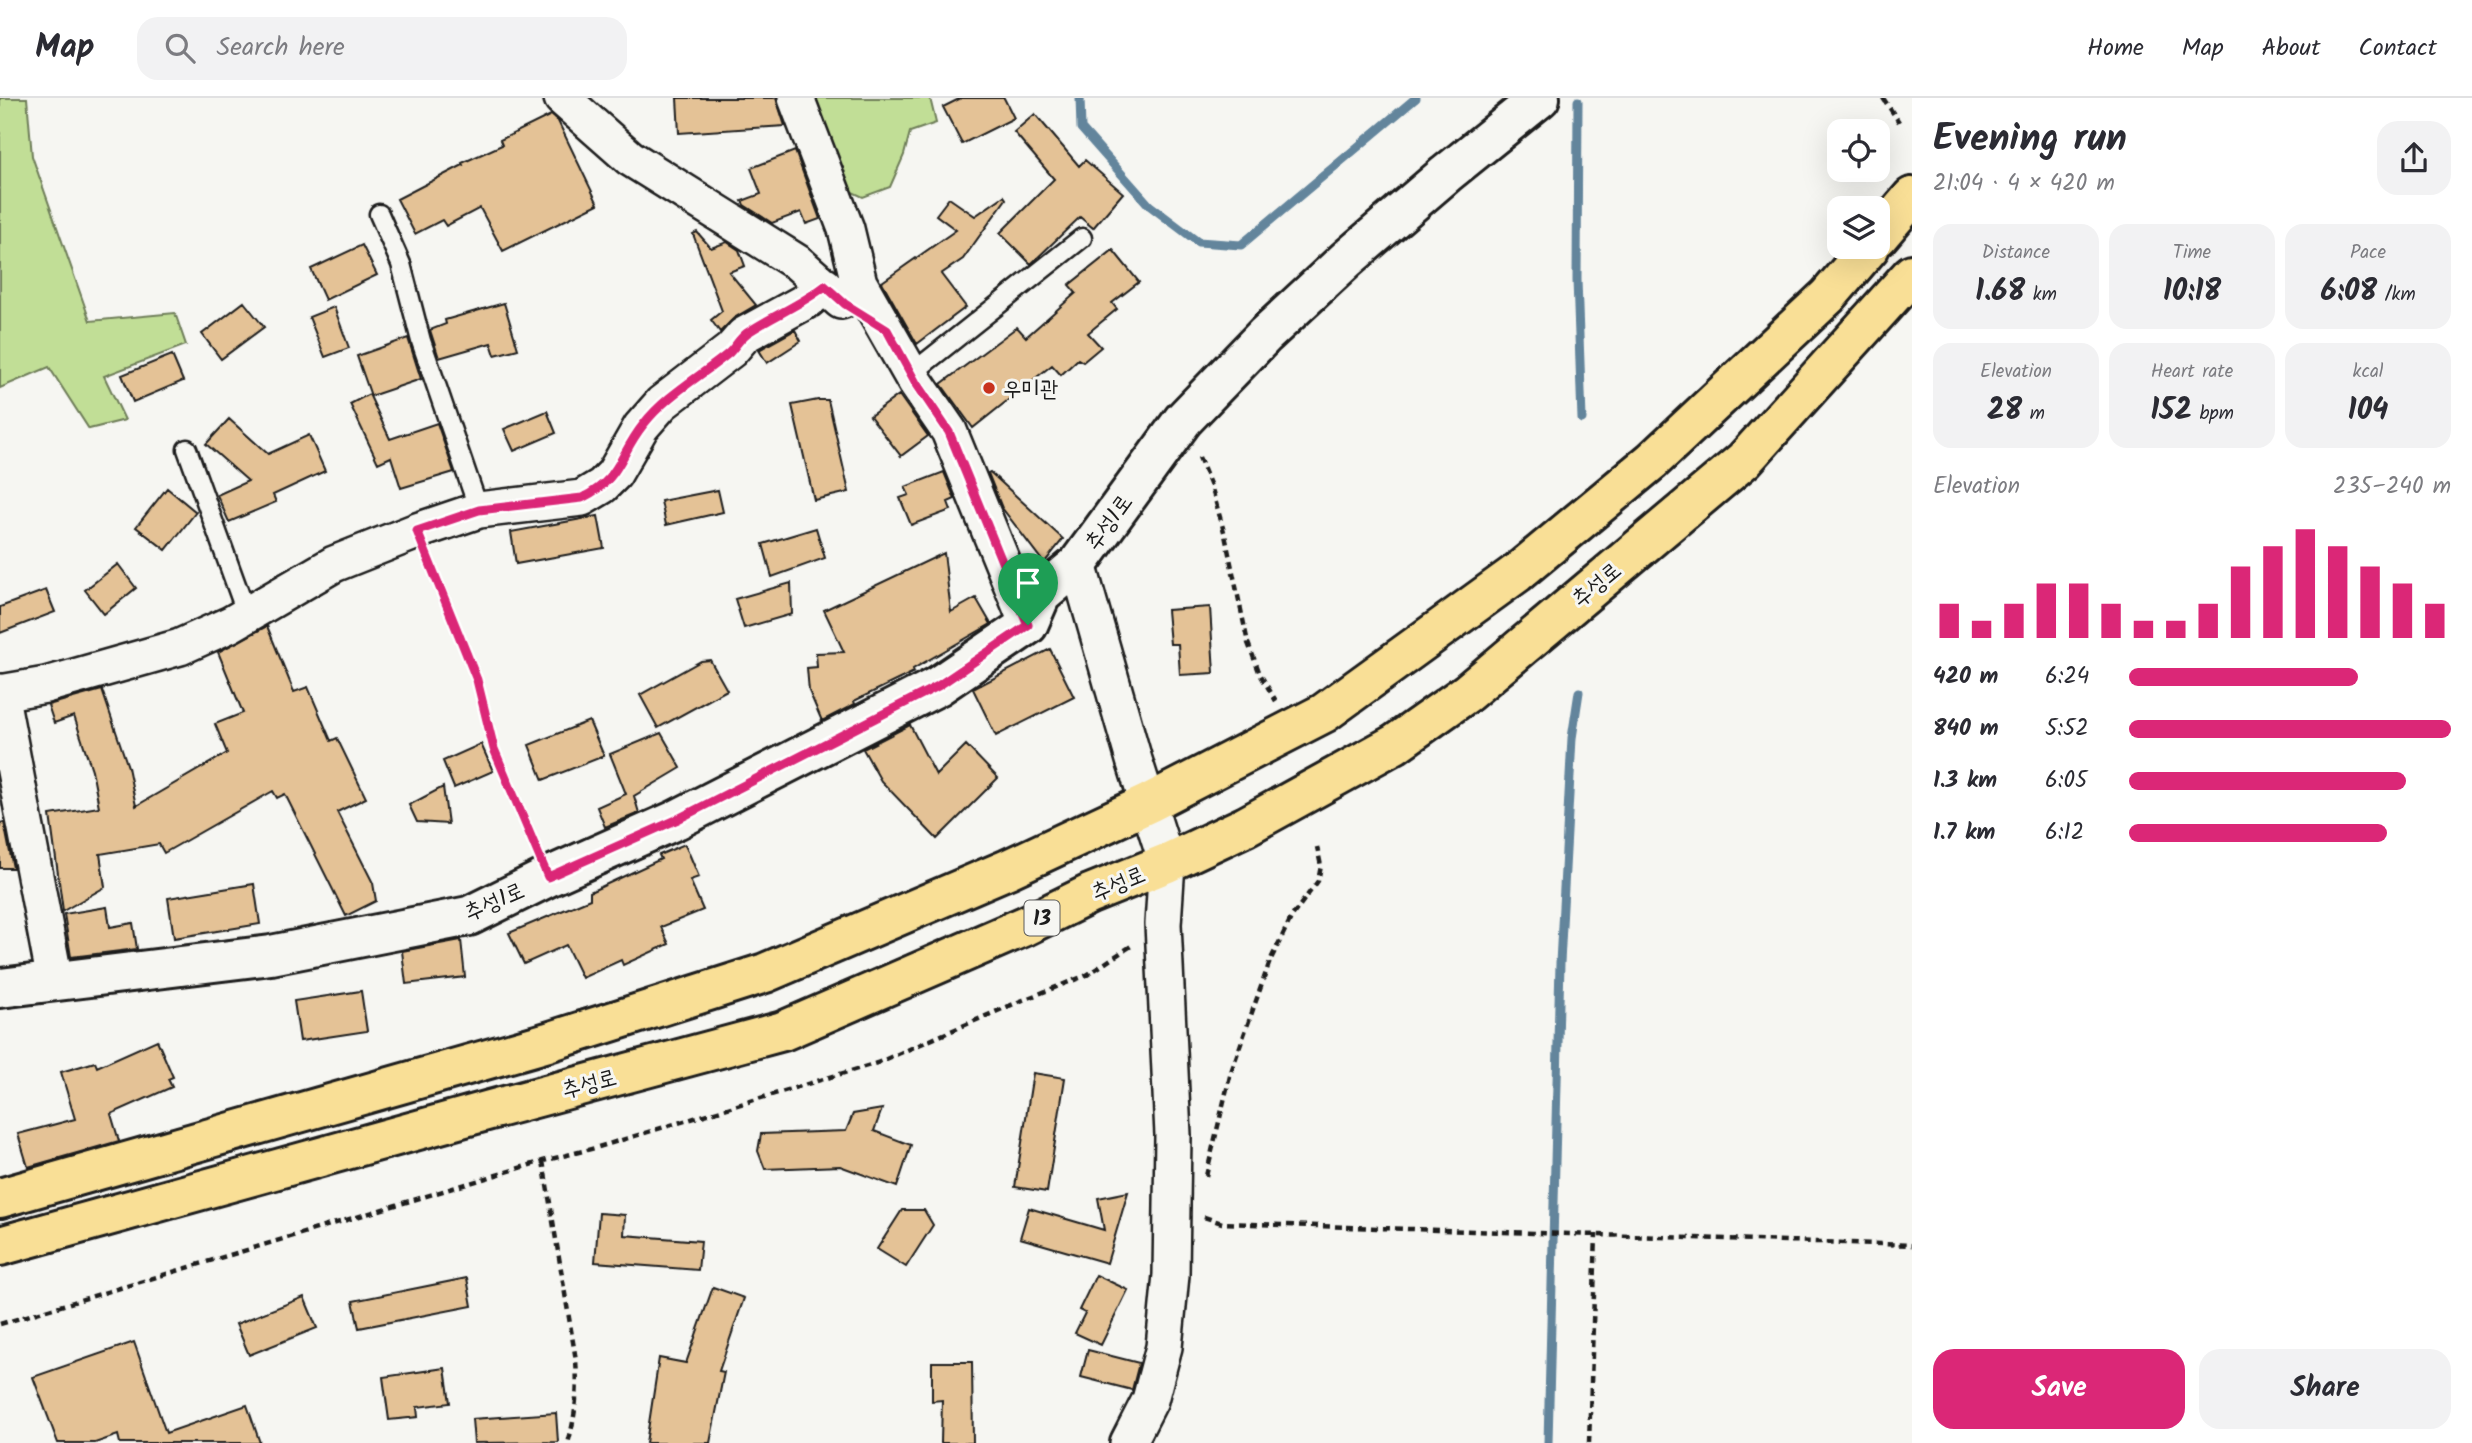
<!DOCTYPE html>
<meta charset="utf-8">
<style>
body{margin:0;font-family:Kalam,"Poor Story",sans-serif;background:#f2f2f3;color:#2b2b33;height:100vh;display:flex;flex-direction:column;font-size:26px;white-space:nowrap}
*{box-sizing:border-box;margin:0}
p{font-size:23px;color:#7c7c81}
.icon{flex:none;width:38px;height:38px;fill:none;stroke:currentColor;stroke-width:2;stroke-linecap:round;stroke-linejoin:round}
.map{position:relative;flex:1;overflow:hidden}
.sheet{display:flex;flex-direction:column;background:#fff;width:560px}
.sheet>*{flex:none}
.fabs{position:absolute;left:1827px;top:21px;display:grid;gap:14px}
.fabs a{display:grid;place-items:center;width:63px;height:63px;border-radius:14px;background:#fff;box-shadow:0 7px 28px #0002;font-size:35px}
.pin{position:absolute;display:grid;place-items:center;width:60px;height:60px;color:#fff;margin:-72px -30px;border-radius:50% 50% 50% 0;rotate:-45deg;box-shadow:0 0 7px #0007}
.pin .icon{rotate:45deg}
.round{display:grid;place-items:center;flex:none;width:74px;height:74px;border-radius:21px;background:#f2f2f3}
.summary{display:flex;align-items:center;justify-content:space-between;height:119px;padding:0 21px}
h1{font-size:38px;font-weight:700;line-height:52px}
.figures{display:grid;grid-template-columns:repeat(3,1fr);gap:10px;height:119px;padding:7px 21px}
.figures div{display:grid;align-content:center;border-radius:18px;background:#f2f2f3;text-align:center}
.figures b{font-size:30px;font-weight:700}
.figures small{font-size:19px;font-weight:400}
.figures p{font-size:19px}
.chart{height:196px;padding:14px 21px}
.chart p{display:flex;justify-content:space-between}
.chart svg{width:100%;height:126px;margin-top:7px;stroke:#db2777;stroke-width:6}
.primary-button{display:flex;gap:14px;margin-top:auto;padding:14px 21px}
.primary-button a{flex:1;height:80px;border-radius:21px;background:#db2777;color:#fff;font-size:28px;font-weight:700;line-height:80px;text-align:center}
.primary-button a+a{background:#f2f2f3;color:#2b2b33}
ul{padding:0 21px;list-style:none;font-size:23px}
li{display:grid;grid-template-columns:112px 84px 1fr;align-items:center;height:52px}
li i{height:18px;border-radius:9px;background:#db2777}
header{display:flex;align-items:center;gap:42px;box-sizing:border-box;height:98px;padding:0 35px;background:#fff;border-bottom:2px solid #e1e1e2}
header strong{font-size:33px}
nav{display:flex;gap:38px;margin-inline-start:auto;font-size:24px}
.search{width:490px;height:63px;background:#f2f2f3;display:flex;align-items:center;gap:18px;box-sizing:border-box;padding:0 24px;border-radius:21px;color:#7c7c81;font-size:26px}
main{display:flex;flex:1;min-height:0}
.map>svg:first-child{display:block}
</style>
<header>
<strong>Map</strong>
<div class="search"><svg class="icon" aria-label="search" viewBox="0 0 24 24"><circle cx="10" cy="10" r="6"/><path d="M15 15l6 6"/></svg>Search here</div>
<nav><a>Home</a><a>Map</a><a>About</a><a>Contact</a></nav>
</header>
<main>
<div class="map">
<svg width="1912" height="1345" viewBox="0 0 1912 1345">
<rect width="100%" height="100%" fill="#f6f6f2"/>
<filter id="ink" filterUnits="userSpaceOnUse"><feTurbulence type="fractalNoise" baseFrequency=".0143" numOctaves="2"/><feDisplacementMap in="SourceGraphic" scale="14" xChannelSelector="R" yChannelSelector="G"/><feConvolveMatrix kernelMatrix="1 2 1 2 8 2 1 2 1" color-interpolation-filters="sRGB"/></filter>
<g filter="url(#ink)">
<!-- green -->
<path fill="#c1de96" stroke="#6e7d59" stroke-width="2" d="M 0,0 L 27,0 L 32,58 L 90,223 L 175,215 L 186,247 L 104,278 L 125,322 L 89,331 L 49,269 L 0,290 Z
M 812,0 L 930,0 L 936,25 L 910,34 L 904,57 L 890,89 L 863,99 L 846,91 Z"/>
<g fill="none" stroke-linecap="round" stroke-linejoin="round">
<!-- stream -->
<path stroke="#63859c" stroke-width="9" d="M 1080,0 L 1081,30 L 1149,107 L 1198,144 L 1241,147 L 1416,0
M 1578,3 L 1577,182 L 1582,321
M 1548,1345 L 1560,865 L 1572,640 L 1579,594"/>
</g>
<!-- building -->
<path fill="#e4c296" stroke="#1c1c1c" stroke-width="2" d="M 677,0 L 776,0 L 785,28 L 679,35 Z
M 961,0 L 1004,0 L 1014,20 L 962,46 L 943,9 Z
M 1035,16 L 1079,68 L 1085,62 L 1123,95 L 1093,130 L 1080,119 L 1031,166 L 1000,135 L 1054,81 L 1014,34 Z
M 551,17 L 558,23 L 598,106 L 503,153 L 480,110 L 446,128 L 442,122 L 415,136 L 397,101 L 463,67 L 462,65 L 502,47 L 500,42 Z
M 795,53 L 820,121 L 806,126 L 801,114 L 772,125 L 744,107 L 742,103 L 761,96 L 751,70 Z
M 1004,98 L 1006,101 L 963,161 L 941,176 L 966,209 L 917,246 L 882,184 L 956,132 L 936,117 L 949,100 L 975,118 Z
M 697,134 L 711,150 L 727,144 L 739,152 L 745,168 L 729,174 L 756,207 L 734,220 L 720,234 L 711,222 L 722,213 L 693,136 Z
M 362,147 L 377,177 L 325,202 L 311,171 Z
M 1113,152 L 1139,184 L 1112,205 L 1117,211 L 1088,235 L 1101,249 L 1083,264 L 1078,261 L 1061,277 L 1052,267 L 973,330 L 941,286 L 1017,229 L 1026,239 L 1076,195 L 1069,187 Z
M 244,204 L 264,229 L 221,261 L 202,236 Z
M 504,205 L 518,251 L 495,257 L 491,245 L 439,260 L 430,232 L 446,226 L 445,222 Z
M 334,209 L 349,250 L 325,259 L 309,219 Z
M 795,232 L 801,243 L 767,265 L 759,252 Z
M 408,240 L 421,281 L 371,298 L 357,258 Z
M 172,257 L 183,283 L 133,304 L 122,277 Z
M 369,296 L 390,341 L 437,325 L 454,374 L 401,390 L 391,359 L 378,365 L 350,306 Z
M 899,297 L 928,338 L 901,358 L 870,318 Z
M 818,302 L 828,302 L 849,394 L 814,402 L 792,307 Z
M 547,313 L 556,335 L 514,353 L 504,331 Z
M 229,321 L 268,356 L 309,337 L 325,373 L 273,397 L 276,404 L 229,424 L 217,397 L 248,383 L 206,346 Z
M 944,374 L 955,401 L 948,404 L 951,412 L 911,427 L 900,400 L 909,397 L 905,389 Z
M 990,374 L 1063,441 L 1044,465 L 1002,410 L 988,375 Z
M 167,390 L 196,414 L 166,452 L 136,429 Z
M 718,392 L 723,414 L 666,427 L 661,403 Z
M 598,418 L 604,450 L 516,466 L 511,434 Z
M 816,430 L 825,460 L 772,479 L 763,446 Z
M 944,455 L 951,514 L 976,500 L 991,526 L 913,571 L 914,574 L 854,603 L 855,606 L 822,623 L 809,593 L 807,570 L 817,569 L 816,555 L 844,554 L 824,512 Z
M 118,466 L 136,490 L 104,516 L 85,492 Z
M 791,485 L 792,516 L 744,530 L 735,501 Z
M 46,492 L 55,514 L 0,535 L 0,509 Z
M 1210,509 L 1214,575 L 1180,577 L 1178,546 L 1170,546 L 1167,512 Z
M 267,528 L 294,594 L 308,589 L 331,643 L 337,640 L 366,700 L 337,714 L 373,785 L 376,803 L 346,818 L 285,696 L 277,700 L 273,693 L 164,755 L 159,746 L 100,756 L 105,789 L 63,813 L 50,717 L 99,709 L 92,672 L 74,618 L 54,625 L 48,607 L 102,592 L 128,669 L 136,708 L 227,655 L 215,626 L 243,615 L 218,554 Z
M 1050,551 L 1074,599 L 996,638 L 973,591 Z
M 710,562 L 727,592 L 658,630 L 640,597 L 701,563 Z
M 589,623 L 604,658 L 543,682 L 529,647 Z
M 910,627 L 936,677 L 966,647 L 998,680 L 937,741 L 881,683 L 863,651 Z
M 661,635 L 681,670 L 634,698 L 639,715 L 605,729 L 597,709 L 626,696 L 610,656 Z
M 481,646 L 493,673 L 454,690 L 443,663 Z
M 443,689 L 448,726 L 417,724 L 409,707 Z
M 4,724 L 13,770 L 0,770 L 0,725 Z
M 685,746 L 699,779 L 690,782 L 703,812 L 661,829 L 669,846 L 623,867 L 621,862 L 582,880 L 566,847 L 524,866 L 509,835 L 590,801 L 590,794 L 661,761 L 659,757 Z
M 254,786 L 260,826 L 174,840 L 168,800 Z
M 107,809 L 110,829 L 133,825 L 137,851 L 71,859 L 64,816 Z
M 461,842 L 465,879 L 406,886 L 402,853 Z
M 361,893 L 367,933 L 300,943 L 294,903 Z
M 157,942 L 173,979 L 168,981 L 172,989 L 111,1016 L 119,1043 L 28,1069 L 18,1036 L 75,1021 L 61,974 L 95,964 L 97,969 Z
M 1033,975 L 1065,980 L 1047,1094 L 1015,1089 Z
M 882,1011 L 874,1033 L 911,1047 L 897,1089 L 840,1068 L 765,1071 L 758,1053 L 761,1036 L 846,1033 L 853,1016 Z
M 1128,1094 L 1107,1165 L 1020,1140 L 1029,1110 L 1104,1132 L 1098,1100 Z
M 902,1112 L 924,1112 L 933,1127 L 906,1169 L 877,1151 Z
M 599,1115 L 625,1117 L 624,1137 L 701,1143 L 698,1172 L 595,1164 Z
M 1096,1177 L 1128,1192 L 1101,1247 L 1075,1235 L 1085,1215 L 1079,1212 Z
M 467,1180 L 472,1208 L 359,1230 L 353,1203 Z
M 713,1189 L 744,1200 L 719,1273 L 724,1274 L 710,1345 L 646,1345 L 659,1260 L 686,1265 Z
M 304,1199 L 317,1230 L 249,1257 L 236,1226 Z
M 134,1244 L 166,1335 L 247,1307 L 260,1345 L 120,1345 L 118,1337 L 95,1345 L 58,1345 L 33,1279 Z
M 1088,1252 L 1139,1265 L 1132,1292 L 1081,1279 Z
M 932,1264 L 972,1264 L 973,1345 L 941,1345 L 942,1302 L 932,1303 Z
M 445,1270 L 450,1305 L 417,1309 L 418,1319 L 389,1322 L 383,1279 Z
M 556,1315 L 558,1344 L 474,1345 L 472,1321 Z"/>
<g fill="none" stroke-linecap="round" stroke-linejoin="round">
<!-- lane casing -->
<g stroke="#1c1c1c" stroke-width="23">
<path id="lane" d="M 379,116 L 401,166 L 421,243 L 479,412
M 911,276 L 1082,140
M 187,351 L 247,517"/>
</g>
<!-- street casing -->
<g stroke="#1c1c1c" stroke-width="40">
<path id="street" d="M 562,0 L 630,60 L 798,165 L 841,203
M 796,0 L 846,131 L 859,185 L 916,285 L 949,333 L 1028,527
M 1078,466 L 1134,662 L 1167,765 L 1163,826 L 1173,1037 L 1171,1177 L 1164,1249 L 1150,1302 L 1128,1345
M 0,594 L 55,883
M 0,595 L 46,587 L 180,549 L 231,526 L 334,466 L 417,433 L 479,412 L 582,400 L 602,388 L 614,376 L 641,329 L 662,305 L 731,252 L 744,237 L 808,202 L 825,188"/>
</g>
<!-- secondary casing -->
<g stroke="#1c1c1c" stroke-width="44">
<path id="secondary" d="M 0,890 L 271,857 L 469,818 L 548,779 L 676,722 L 938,588 L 1028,527 L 1041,497 L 1078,466 L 1183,322 L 1265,237 L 1347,161 L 1446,76 L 1540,0"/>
</g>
<!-- primary casing -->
<g stroke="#1c1c1c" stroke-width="44">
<path id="primary" d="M 1878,139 L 1912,99
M 0,1100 L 548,944 L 765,875 L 1008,771 L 1149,705 L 1324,615 L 1517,475 L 1652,363 L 1828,198 L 1870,149
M 0,1148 L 490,1012 L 783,933 L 1025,828 L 1090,796 L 1167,765 L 1246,728 L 1395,646 L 1467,595 L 1744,362 L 1912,176"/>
</g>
<!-- path -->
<path stroke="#1c1c1c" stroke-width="4.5" stroke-dasharray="7 5" stroke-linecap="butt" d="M 1883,0 L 1899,24
M 1199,359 L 1212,391 L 1225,437 L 1248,545 L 1260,576 L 1276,603
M 428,463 L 477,582 L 494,651 L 536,749
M 543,1063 L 576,1262 C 578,1292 576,1317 568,1345
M 1206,1078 L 1231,974 L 1270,863 L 1292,818 L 1318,783 L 1321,768 L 1317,749
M 1204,1119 L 1222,1125 L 1912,1147
M 0,1226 L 543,1063 L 595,1050 L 877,965 L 1023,902 L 1087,877 L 1134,846
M 1589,1345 L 1596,1136"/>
<!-- lane -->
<use href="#lane" stroke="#f6f6f2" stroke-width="18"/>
<!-- street -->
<use href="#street" stroke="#f6f6f2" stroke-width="35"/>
<!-- secondary -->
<use href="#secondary" stroke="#f6f6f2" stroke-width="38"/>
<!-- primary -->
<use href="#primary" stroke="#f9df96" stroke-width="38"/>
</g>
</g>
<g fill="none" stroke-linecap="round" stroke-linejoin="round" filter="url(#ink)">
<!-- route casing -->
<g stroke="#fff" stroke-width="14">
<path id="route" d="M 825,188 L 845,206 L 887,232 L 916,285 L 949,334 L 1028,527 L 938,588 L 676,722 L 548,779 L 494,651 L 477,582 L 417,433 L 479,412 L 582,400 C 621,381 619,357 643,327 C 666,297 700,279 729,255 C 735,249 740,240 747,235 C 772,218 801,207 825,188 Z"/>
</g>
<!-- route -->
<use href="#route" stroke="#db2777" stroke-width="9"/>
</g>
<!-- markers -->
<circle fill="#c8321e" stroke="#f6f6f2" stroke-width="2.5" cx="989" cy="290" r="7"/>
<g text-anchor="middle" stroke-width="6" stroke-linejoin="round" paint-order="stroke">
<!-- shield labels -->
<rect fill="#f6f6f2" stroke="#5d5d5c" stroke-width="2" x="1024.5" y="802.5" width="35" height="35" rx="5"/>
<g font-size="21" font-weight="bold" fill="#1c1c1c">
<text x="1042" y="827">13</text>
</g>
<!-- poi labels -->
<g font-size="23" fill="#1c1c1c" stroke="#f6f6f2" text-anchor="start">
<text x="1003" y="298">우미관</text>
</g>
<!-- street labels -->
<g font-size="23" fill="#1c1c1c" stroke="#f6f6f2">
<text transform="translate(1108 424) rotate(-54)" y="8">추성1로</text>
<text transform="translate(1596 486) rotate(-40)" y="8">추성로</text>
<text transform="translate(1118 785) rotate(-23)" y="8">추성로</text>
<text transform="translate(494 803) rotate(-24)" y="8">추성1로</text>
<text transform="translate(589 985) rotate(-15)" y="8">추성로</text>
</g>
</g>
</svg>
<div class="fabs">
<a><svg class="icon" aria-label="locate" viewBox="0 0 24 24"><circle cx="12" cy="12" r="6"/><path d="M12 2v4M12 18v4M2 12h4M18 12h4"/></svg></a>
<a><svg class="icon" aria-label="layers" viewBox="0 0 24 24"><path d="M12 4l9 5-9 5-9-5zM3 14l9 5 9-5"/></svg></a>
</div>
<div class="pin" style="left:1028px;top:527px;background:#1e9e55"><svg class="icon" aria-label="arrive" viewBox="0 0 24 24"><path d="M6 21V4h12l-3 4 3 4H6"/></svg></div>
</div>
<section class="sheet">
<div class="summary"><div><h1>Evening run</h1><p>21:04 · 4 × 420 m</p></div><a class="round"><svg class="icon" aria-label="share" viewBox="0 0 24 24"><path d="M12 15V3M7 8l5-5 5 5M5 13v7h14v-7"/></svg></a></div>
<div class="figures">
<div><p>Distance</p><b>1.68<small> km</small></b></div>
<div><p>Time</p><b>10:18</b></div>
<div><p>Pace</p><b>6:08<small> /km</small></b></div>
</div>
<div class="figures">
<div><p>Elevation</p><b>28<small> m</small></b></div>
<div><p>Heart rate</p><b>152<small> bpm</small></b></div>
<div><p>kcal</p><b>104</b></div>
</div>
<div class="chart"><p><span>Elevation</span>235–240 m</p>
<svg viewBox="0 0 160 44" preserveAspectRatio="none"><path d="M5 44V32M15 44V38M25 44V32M35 44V25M45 44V25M55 44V32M65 44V38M75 44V38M85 44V32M95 44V19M105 44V12M115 44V6M125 44V12M135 44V19M145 44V25M155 44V32"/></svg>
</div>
<ul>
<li><b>420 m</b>6:24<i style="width:71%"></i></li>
<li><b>840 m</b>5:52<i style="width:100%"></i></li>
<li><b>1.3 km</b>6:05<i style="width:86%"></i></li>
<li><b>1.7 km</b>6:12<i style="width:80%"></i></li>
</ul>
<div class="primary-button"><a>Save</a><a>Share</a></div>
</section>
</main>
